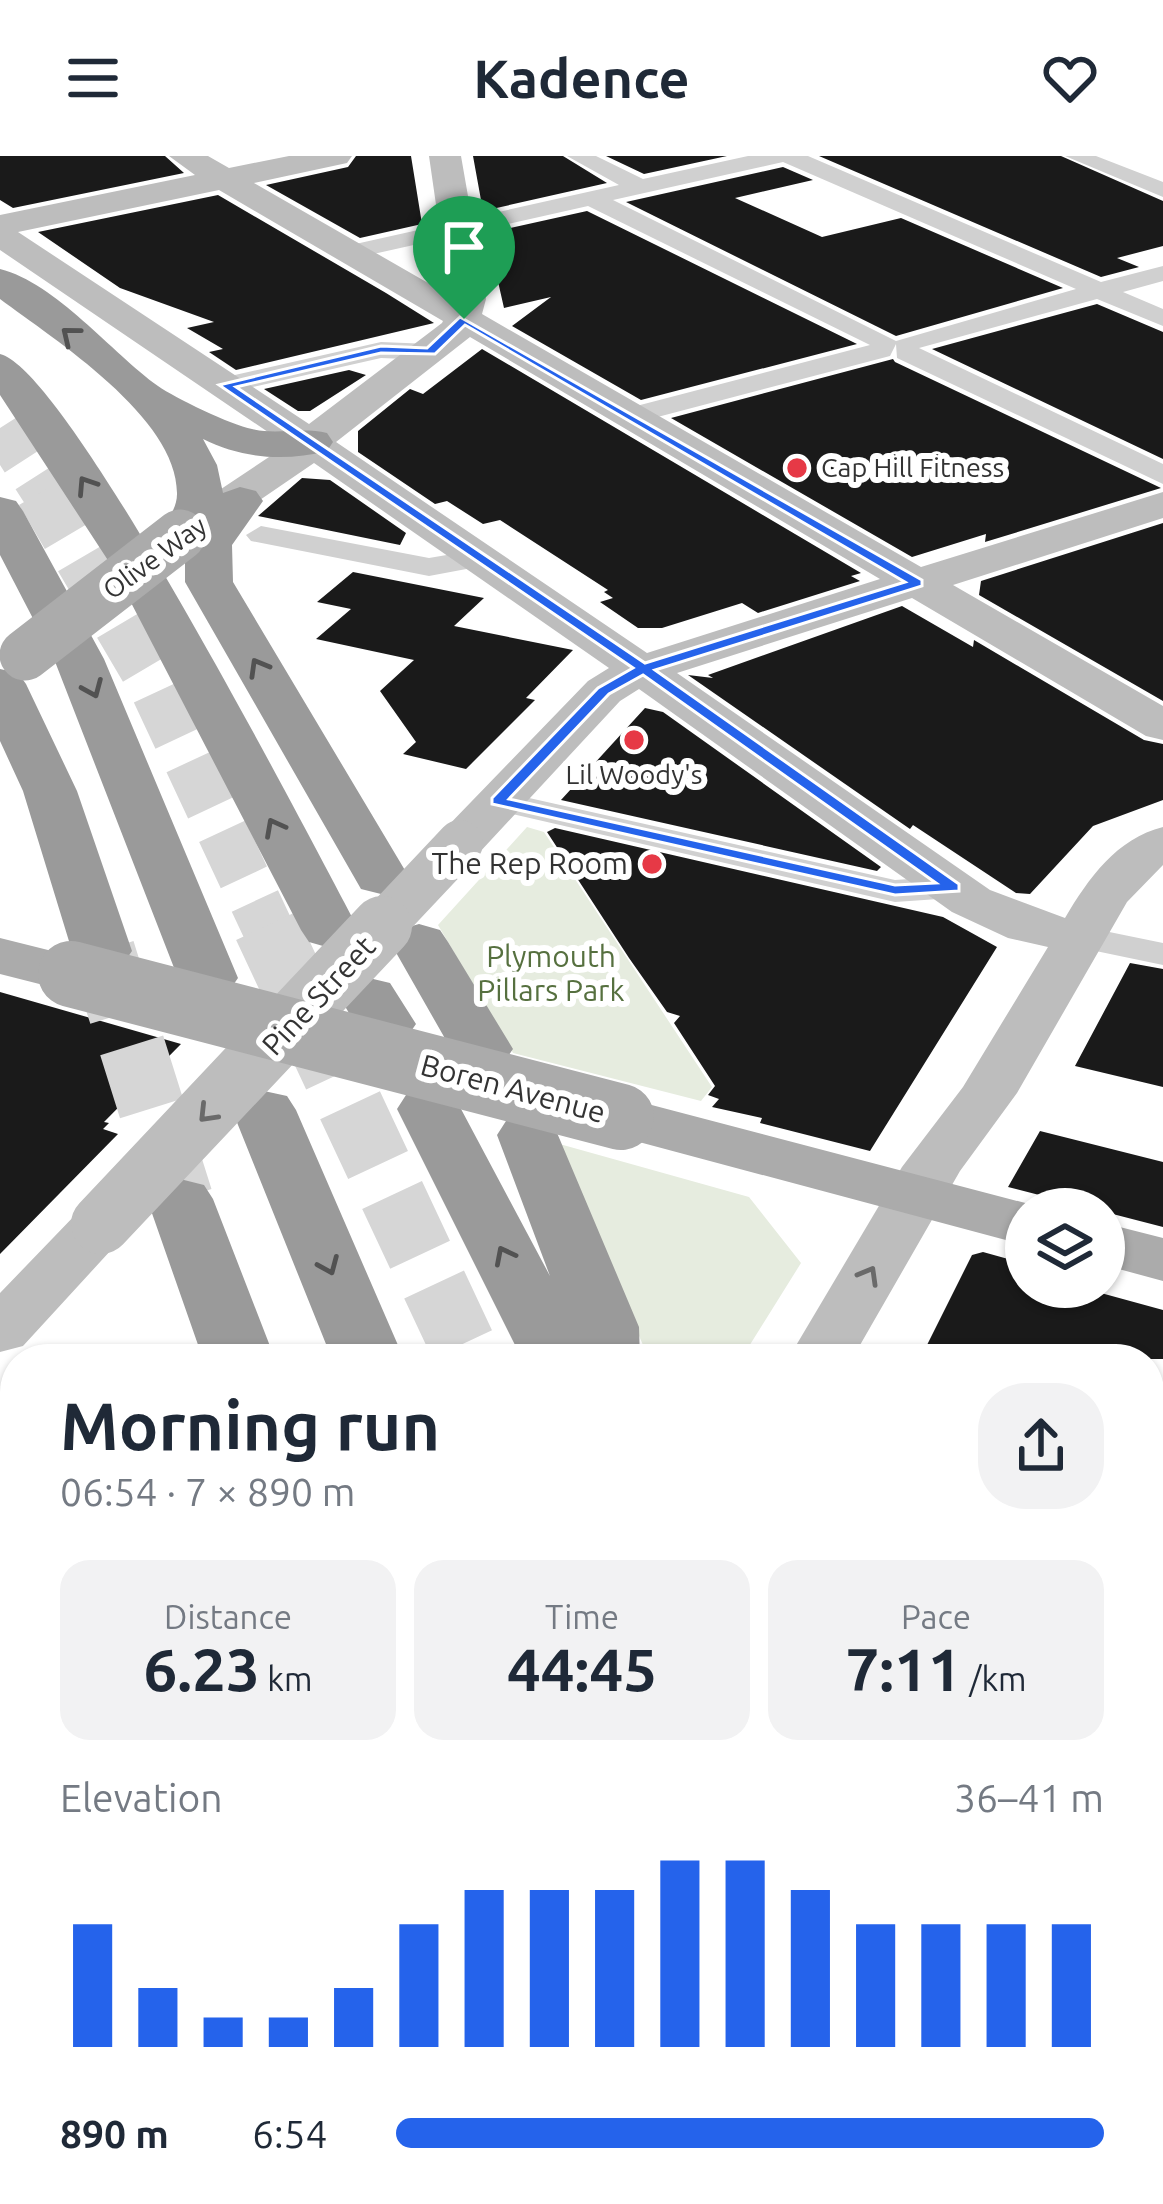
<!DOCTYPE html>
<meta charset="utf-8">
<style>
body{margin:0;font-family:Ubuntu,sans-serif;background:#f2f2f3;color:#1f2937;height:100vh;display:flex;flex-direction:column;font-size:45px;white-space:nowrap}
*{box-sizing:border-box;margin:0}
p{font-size:39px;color:#747a83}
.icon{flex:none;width:66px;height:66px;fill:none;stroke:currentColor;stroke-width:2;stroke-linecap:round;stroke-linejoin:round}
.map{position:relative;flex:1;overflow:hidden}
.panel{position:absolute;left:0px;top:1188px;width:1164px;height:861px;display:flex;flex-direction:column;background:#fff;border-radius:48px 48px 0 0;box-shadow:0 3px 9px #0004}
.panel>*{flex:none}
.fabs{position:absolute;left:1005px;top:1032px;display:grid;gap:24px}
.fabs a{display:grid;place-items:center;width:120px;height:120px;border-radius:50%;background:#fff;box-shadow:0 3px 9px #0004;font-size:60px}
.pin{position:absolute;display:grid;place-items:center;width:102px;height:102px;color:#fff;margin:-123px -51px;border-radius:50% 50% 50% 0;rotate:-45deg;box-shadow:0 0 12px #0007}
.pin .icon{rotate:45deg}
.round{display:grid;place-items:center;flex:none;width:126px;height:126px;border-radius:48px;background:#f2f2f3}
.headline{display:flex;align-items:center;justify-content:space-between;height:204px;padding:0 60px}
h1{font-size:66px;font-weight:700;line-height:90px}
.figures{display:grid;grid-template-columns:repeat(3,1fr);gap:18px;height:204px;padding:12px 60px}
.figures div{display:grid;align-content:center;border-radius:30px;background:#f2f2f3;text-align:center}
.figures b{font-size:60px;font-weight:700}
.figures small{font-size:33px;font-weight:400}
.figures p{font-size:33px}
.chart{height:336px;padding:24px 60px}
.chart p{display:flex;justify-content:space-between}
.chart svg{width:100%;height:216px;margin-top:12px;stroke:#2563eb;stroke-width:6}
ul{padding:0 60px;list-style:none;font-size:39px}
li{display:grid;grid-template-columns:192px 144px 1fr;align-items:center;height:90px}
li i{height:30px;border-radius:15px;background:#2563eb}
header{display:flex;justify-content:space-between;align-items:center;height:156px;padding:0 60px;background:#fff;font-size:54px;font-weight:700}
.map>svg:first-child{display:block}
</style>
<header><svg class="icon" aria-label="menu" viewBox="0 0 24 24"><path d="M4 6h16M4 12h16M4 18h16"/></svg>Kadence<svg class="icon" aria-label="heart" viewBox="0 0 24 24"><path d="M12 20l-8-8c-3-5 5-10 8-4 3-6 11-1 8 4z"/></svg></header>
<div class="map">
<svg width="1163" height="2048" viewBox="0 0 1163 2048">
<rect width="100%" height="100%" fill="#fff"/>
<!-- green -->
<path fill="#e6ecdf" d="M 527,671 L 544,676 L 712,931 L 701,945 L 513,897 L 438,769 Z
M 556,987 L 749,1041 L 801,1107 L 741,1203 L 649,1203 Z
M 1149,1879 L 1163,1897 L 1163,2048 L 1072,2047 L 1077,2034 L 1149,2034 Z"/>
<!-- building -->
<path fill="#1a1a1a" d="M 0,0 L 165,0 L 184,17 L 13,52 L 0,44 Z
M 356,0 L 411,0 L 422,68 L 360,82 L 266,29 L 348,11 Z
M 473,0 L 563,0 L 607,27 L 483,55 Z
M 606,0 L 727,0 L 644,18 Z
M 819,0 L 1061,0 L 1163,45 L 1163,90 L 1117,102 L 1139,111 L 1101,121 Z
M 783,11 L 813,24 L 735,42 L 822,81 L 901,62 L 1063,132 L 896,180 L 626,46 Z
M 218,39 L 386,137 L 434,167 L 236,214 L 209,196 L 223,193 L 187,172 L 214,166 L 120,132 L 38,76 Z
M 587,55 L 857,188 L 641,244 L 512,170 L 551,141 L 504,152 L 487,77 Z
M 1097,148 L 1163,176 L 1163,303 L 932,193 Z
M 482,193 L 861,417 L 851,420 L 860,425 L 758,457 L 742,447 L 662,472 L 638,472 L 600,446 L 613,442 L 604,436 L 608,434 L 500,364 L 483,368 L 447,345 L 435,348 L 358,296 L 358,275 L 410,233 L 423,238 Z
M 893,203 L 895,206 L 1161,332 L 985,386 L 986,378 L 912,401 L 671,262 Z
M 349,214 L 366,219 L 310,255 L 298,255 L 264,233 Z
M 302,322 L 330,324 L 406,377 L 400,389 L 258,360 Z
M 1163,367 L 1163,545 L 979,439 L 981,425 Z
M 353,416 L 484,442 L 454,470 L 573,494 L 526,542 L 535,544 L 466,613 L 403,598 L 416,586 L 380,535 L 414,504 L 316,483 L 351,453 L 317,446 Z
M 902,450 L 973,491 L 974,484 L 1144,584 L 1163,588 L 1163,644 L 1093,670 L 1030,738 L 1016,737 L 913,669 L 910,673 L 688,519 L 713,522 L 708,519 Z
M 645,552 L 663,556 L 881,711 L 877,715 L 561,644 Z
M 555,672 L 943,761 L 997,791 L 870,995 L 760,967 L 762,962 L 712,951 L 719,943 L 708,939 L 715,930 L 674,867 L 680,860 L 667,856 L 629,802 L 547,676 Z
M 1130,807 L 1163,813 L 1163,931 L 1075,910 Z
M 0,836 L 181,888 L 104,966 L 109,967 L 103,973 L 118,978 L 0,1098 Z
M 1040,975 L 1163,1006 L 1163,1071 L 1008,1031 Z
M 983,1096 L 1026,1108 L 1026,1131 L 1079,1131 L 1163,1154 L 1163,1203 L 920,1203 L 972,1099 Z"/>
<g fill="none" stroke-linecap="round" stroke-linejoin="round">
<!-- secondary-tunnel -->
<path stroke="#d6d6d6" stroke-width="78" stroke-dasharray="78 39" stroke-linecap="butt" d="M 523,2034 L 529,2048"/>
<!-- highway-tunnel-far3 -->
<path stroke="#d6d6d6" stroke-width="40" stroke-dasharray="40 20" stroke-linecap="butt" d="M 0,272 L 43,339"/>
<!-- highway-tunnel-far2 -->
<path stroke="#d6d6d6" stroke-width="51" stroke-dasharray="51 26" stroke-linecap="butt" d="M 41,336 L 151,523 L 268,773"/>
<!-- highway-tunnel-far1 -->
<path stroke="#d6d6d6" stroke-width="66" stroke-dasharray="66 33" stroke-linecap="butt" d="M 266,770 L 469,1203
M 102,795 L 180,1043"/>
<!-- highway-tunnel -->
<path stroke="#d6d6d6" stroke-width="86" stroke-dasharray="86 42" stroke-linecap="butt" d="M 670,2034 L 676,2048
M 739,2034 L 745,2048
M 879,2034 L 887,2048
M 1018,2034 L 1025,2048"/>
<!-- street -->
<path fill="#d0d0d0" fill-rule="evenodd" d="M 567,0 L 596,0 L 643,23 L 748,0 L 808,0 L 1101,126 L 1163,110 L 1163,125 L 1123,136 L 1163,153 L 1163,170 L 1097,143 L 919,192 L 1163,308 L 1163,328 L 897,202 L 896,188 L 890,200 L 631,268 L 621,266 L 621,254 L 870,189 L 588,50 L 351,103 L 339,96 L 351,89 L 619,29 ZM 783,6 L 1076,133 L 896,185 L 613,44 Z
M 1065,0 L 1096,0 L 1163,26 L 1163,41 Z
M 381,186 L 430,188 L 443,196 L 430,204 L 381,202 L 226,237 L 213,229 L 217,223 Z
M 261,370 L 429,402 L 482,393 L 497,402 L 493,408 L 429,420 L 251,385 L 246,379 Z
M 498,635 L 895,724 L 953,720 L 971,731 L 953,742 L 895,746 L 486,652 L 481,645 L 486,638 Z
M 1080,770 L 1163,787 L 1163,809 L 1067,789 L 1061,781 Z
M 1149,1500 L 1163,1504 L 1163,1542 L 1149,1538 Z"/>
<!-- secondary -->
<path fill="#bdbdbd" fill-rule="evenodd" d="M 169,0 L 208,0 L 229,12 L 289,0 L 352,0 L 347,7 L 254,27 L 449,139 L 429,0 L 461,0 L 486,143 L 482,158 L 921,411 L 1163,336 L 1163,362 L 953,429 L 1163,550 L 1163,584 L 1146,580 L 912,442 L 677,517 L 990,734 L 1065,762 C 1088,723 1117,682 1163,671 L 1163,709 L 1127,746 L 1017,937 L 960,1015 L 852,1203 L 788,1203 L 902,1011 L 963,931 L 1048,791 L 1008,782 L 952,756 L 639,533 L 620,545 L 478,698 L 460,702 L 442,698 L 435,687 L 442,676 L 588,525 L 609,512 L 314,307 L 200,385 L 170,385 L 164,376 L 170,367 L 287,289 L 0,94 L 0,59 L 195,19 ZM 219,34 L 443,165 L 442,167 L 309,268 L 18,76 ZM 470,181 L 880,423 L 647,497 L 336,286 Z
M 101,1049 L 123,1055 L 132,1068 L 123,1081 L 23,1190 L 0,1196 L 0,1137 L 79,1055 Z
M 0,1698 L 15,1703 L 15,1768 L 0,1763 Z
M 1149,1848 L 1163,1853 L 1163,1935 L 1149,1930 Z
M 284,2034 L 373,2034 L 366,2048 L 283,2048 Z"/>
<!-- primary -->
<path fill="#ababab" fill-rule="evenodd" d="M 0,782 L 92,805 L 101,818 L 92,831 L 71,836 L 0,818 Z
M 621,942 L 644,947 L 1048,1053 L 1026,1053 L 1026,1089 L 1002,1083 L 598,975 L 589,961 L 598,947 Z
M 1104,1067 L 1163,1082 L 1163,1125 L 1104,1109 Z"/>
<!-- highway -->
<path fill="#9a9a9a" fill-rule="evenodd" d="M 0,113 C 56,127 112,197 158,230 C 175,242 231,269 252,273 C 276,279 302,271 327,277 L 333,286 L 327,295 C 284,306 241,302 203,283 L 217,309 L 223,337 L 240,331 L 256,335 L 263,345 L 232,389 L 233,426 L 409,721 L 401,733 L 381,738 L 361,733 L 185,426 L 185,392 L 164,389 L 157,379 C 165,367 177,354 177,338 C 178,262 55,184 0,143 Z
M 0,198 C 70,215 312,687 359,774 L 351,786 L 330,792 L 309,786 L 301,774 L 113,412 L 0,239 Z
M 0,341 L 16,345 L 23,355 L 104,503 L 238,822 L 229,835 L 208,840 L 187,835 L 178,822 L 54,503 L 0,399 Z
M 0,513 L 18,517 L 26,528 L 77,635 L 132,795 L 123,808 L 102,813 L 81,808 L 72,795 L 23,635 L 0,585 Z
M 419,768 L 440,774 L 448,786 L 513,893 L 504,906 L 482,912 L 460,906 L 451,893 L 390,786 L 398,774 Z
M 369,822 L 390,827 L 416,868 L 407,881 L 385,886 L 363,881 L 339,840 L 348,827 Z
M 429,934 L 452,939 L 461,953 L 550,1120 L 497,979 L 506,965 L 529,960 L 552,965 L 639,1171 L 640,1203 L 522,1203 L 397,953 L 406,939 Z
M 264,935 L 287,940 L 296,954 L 404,1203 L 332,1203 L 232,954 L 241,940 Z
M 180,1023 L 204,1029 L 213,1043 L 275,1203 L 203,1203 L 147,1043 L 156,1029 Z"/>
<!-- secondary-bridge-far1 -->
<path stroke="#bdbdbd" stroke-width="46" d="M 379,773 L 460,687"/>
<!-- secondary-bridge -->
<path stroke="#bdbdbd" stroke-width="60" d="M 101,1068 L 382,770"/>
<!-- primary-bridge-far1 -->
<path stroke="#ababab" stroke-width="51" d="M 25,499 L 180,379"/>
<!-- primary-bridge -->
<path stroke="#ababab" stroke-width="66" d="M 71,818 L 621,961"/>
</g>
<!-- one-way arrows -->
<defs><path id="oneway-chevron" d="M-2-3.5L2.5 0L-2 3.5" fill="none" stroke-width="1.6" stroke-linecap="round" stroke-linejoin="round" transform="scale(3)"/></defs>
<g stroke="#525252">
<use href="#oneway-chevron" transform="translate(70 179) rotate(-141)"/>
<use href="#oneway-chevron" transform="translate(86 329) rotate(-123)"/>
<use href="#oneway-chevron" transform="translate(258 511) rotate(-120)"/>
<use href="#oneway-chevron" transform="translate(93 533) rotate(67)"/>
<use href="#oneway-chevron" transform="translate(274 671) rotate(-118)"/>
<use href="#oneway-chevron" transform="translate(504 1099) rotate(-117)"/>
<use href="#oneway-chevron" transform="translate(329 1110) rotate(67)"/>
</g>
<g stroke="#6a6a6a">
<use href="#oneway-chevron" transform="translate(207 958) rotate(134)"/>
<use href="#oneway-chevron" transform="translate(869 1119) rotate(-60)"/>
</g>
<!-- route -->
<path fill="#2563eb" stroke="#fff" stroke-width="3" fill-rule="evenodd" d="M 460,161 L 922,424 L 922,430 L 655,514 L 959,728 L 959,735 L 895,739 L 492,648 L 492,642 L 598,532 L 633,512 L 219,229 L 381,190 L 427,192 ZM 465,169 L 905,426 L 645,507 L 236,231 L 381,197 L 435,198 ZM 643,519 L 936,727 L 895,729 L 509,643 L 609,538 Z"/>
<!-- markers -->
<g fill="#e63946" stroke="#fff" stroke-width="4.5">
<circle cx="797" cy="312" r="12"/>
<circle cx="634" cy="584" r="12"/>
<circle cx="652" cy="708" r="12"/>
</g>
<g text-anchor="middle" stroke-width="12" stroke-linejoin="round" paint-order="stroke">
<!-- far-poi labels -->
<g font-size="27" fill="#333" stroke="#fff" text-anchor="start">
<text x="821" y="321">Cap Hill Fitness</text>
<text x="634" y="628" text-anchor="middle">Lil Woody's</text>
</g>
<!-- far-street labels -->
<g font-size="27" fill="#333" stroke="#fff">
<text transform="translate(155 402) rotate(-36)" y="9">Olive Way</text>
</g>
<!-- poi labels -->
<g font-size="30" fill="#333" stroke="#fff" text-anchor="end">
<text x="628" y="718">The Rep Room</text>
</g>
<!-- park labels -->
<g font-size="30" fill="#56703f" stroke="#fff">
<text x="551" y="811">Plymouth<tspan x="551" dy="34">Pillars Park</tspan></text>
</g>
<!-- street labels -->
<g font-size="30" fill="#333" stroke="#fff">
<text transform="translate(319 840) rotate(-47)" y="10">Pine Street</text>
<text transform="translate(513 933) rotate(15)" y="10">Boren Avenue</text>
</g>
</g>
</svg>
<div class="fabs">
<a><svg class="icon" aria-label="layers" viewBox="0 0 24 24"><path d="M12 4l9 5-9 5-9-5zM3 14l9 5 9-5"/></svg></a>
</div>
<div class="pin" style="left:464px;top:163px;background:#1e9e55"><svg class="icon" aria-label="arrive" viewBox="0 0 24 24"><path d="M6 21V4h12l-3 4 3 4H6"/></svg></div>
<section class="panel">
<div class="headline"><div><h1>Morning run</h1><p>06:54 · 7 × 890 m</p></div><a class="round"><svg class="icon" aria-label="share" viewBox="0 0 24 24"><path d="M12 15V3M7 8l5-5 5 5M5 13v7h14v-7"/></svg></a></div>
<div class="figures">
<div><p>Distance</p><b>6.23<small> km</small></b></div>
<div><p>Time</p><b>44:45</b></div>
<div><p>Pace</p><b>7:11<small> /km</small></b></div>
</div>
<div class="chart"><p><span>Elevation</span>36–41 m</p>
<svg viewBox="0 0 160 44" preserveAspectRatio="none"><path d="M5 44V19M15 44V32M25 44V38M35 44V38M45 44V32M55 44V19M65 44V12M75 44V12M85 44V12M95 44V6M105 44V6M115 44V12M125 44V19M135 44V19M145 44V19M155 44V19"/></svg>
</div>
<ul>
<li><b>890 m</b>6:54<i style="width:100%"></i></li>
</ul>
</section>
</div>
